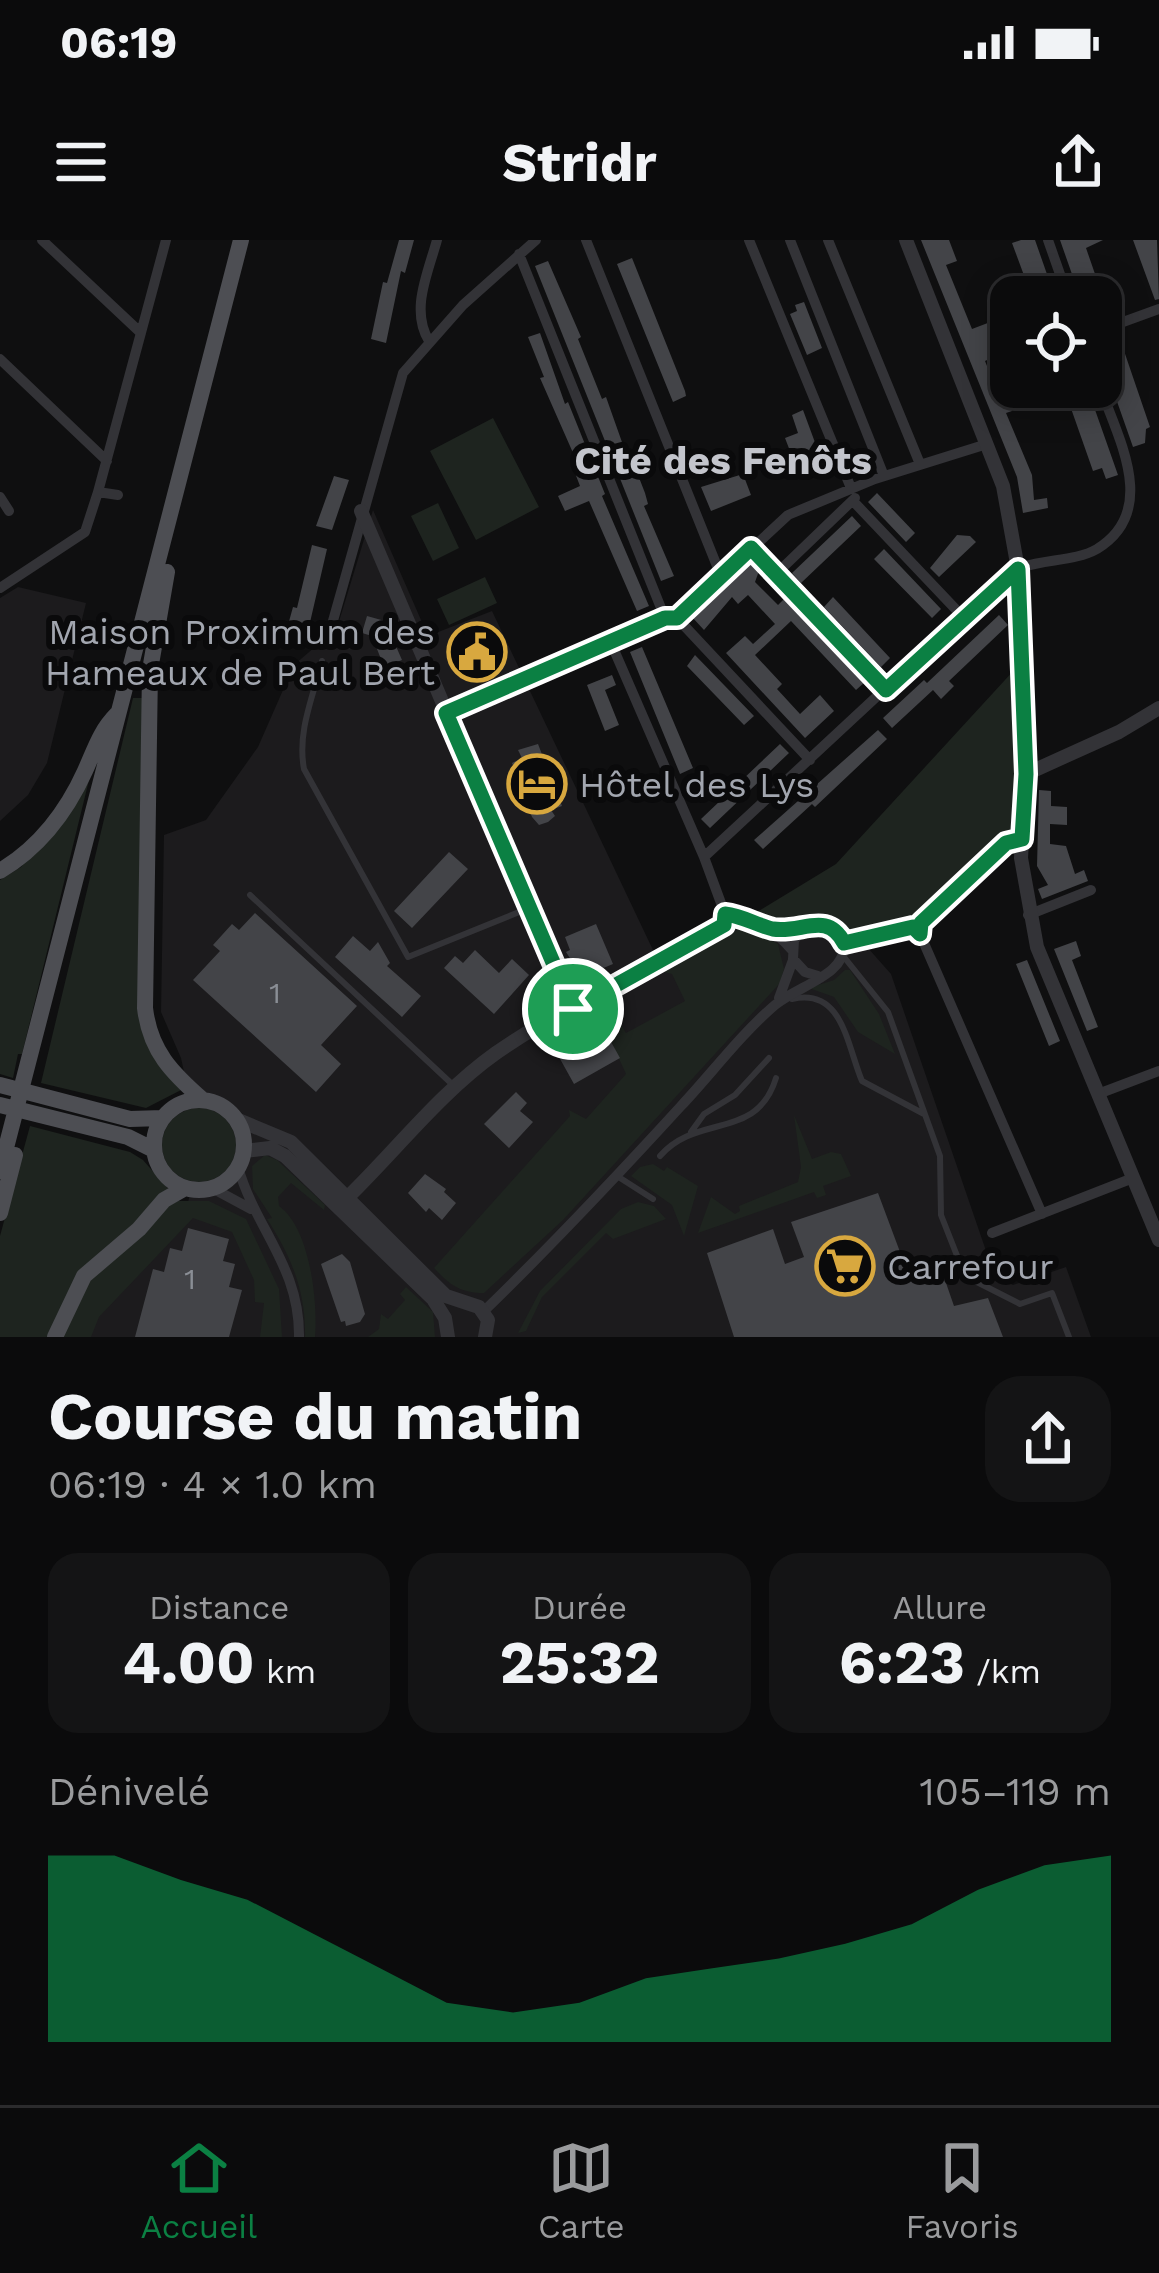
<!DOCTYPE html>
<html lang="fr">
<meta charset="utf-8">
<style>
body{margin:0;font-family:"Work Sans",sans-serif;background:#141415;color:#f1f3f6;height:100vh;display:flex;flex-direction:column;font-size:45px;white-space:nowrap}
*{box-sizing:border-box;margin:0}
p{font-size:39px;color:#9a9b9d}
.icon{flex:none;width:66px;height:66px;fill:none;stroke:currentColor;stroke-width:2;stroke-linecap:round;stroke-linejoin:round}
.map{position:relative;height:1097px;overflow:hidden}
.details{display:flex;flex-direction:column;background:#0b0b0c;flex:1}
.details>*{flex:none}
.fabs{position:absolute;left:990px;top:36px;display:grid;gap:24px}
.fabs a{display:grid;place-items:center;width:132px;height:132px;border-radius:24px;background:#0b0b0c;box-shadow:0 6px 30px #0003,0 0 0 3px #2b2b2d;font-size:60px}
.pin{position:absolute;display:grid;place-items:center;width:102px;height:102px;color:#fff;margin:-51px;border:6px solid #fff;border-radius:50%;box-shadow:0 3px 12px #0007}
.round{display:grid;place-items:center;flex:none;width:126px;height:126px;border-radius:36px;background:#141415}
.overview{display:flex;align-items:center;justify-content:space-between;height:204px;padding:0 48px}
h1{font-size:66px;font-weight:700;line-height:90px}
.figures{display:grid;grid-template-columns:repeat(3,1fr);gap:18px;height:204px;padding:12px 48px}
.figures div{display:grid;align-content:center;border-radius:30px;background:#141415;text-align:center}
.figures b{font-size:60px;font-weight:700}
.figures small{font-size:33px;font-weight:400}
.figures p{font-size:33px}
.chart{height:336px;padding:24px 48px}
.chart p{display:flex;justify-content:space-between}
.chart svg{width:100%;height:216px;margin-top:12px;fill:#0b8043;opacity:.7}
.status{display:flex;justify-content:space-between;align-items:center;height:84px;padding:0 60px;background:#0b0b0c;direction:ltr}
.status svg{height:33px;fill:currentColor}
header{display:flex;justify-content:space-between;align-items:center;height:156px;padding:0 48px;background:#0b0b0c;font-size:54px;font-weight:700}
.dock{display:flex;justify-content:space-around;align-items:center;height:168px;border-top:3px solid #2b2b2d;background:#0b0b0c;font-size:33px;color:#9a9b9d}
.dock a{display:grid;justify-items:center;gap:6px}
.dock .selected{color:#0b8043}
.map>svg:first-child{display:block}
</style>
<div class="status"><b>06:19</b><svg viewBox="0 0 49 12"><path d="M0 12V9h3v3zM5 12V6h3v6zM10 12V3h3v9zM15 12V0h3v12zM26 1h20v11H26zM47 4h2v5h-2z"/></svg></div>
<header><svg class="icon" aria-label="menu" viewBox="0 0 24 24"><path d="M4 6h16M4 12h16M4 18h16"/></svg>Stridr<svg class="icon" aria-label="share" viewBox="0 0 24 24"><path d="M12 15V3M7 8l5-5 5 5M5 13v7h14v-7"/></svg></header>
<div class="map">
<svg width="1159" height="1097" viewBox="0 0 1159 1097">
<rect width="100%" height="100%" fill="#0f0f10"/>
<!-- built -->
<path fill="#1c1b1d" d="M 373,270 L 428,396 L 492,371 L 662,729 L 812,645 L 891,734 L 995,1037 L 1013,1045 L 1066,1027 L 1091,1097 L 81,1097 L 184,979 L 201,908 L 181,818 L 161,772 L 164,595 L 206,580 L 258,507 L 294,425 L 337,388 Z
M 18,347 L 86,363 L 47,523 L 28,555 L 0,581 L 0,358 Z"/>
<!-- green -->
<path fill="#1e241f" d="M 493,178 L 539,267 L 476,300 L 430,211 Z
M 438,263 L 459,308 L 433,321 L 411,276 Z
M 485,337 L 497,363 L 449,385 L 437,359 Z
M 1016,428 L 1015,585 L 919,677 L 853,695 L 828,674 C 795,670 794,689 757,672 L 836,624 Z
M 133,458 L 144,458 L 140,767 L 183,849 L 146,868 L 41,843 Z
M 89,540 L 22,814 L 18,814 L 13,838 L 0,834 L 0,640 L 21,627 Z
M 741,688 L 755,690 L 778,704 L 784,729 L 780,743 L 563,980 L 484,1053 C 460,1053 450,1045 434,1028 L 570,876 L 569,870 L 586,879 L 626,834 L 610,799 L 618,793 L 601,762 L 607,759 L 626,793 L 685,761 L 672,734 L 660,731 Z
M 845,730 L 850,730 L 879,774 L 895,814 L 858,792 L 834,757 L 809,748 L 834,740 Z
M162 905a37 37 0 1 1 74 0a37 37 0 1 1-74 0Z
M 794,875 L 812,919 L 831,912 L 841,914 L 851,936 L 823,946 L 826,955 L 817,958 L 814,952 L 698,993 L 711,957 L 735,974 L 740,971 L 739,966 L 798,942 L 801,927 Z
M 30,886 L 130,912 L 143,920 L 170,951 L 99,1015 L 50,1097 L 0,1097 L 0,996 Z
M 265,915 L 277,920 L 325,965 L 324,970 L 291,943 L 278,957 L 279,966 C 310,988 318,1061 315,1097 L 305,1097 C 306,1051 291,1016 267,979 L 272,978 L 253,949 L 252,926 Z
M 653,924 L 664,931 L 667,927 L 698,946 L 684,996 L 672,965 L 631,936 L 640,927 Z
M 178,961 L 209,961 L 246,979 L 279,1049 L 282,1097 L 260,1097 L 264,1063 L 255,1062 L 254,1040 L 232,992 L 193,978 L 99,1077 L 91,1097 L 59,1097 L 78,1052 L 160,970 Z
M 638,962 L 654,966 L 666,979 L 613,999 L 606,993 L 542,1057 L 526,1091 L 518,1093 L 540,1051 L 621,969 Z
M 406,1047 L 433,1072 L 435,1097 L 368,1097 L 379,1089 L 381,1074 L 388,1079 L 405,1060 L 400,1054 Z"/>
<!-- building -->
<path fill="#434448" d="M 399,0 L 414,0 L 405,33 L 401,31 L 386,103 L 371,99 L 383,42 L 387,43 Z
M 921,0 L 949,0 L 957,21 L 946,25 L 972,89 L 993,81 L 998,95 L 993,97 L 1000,114 L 985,121 L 1001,161 L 1007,159 L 1012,171 L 1006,173 L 1032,235 L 1034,260 L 1047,258 L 1048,268 L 1023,273 L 1017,237 Z
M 1021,0 L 1035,0 L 1055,57 L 1032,57 L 1012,3 Z
M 1060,0 L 1103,0 L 1086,8 L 1103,57 L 1080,57 Z
M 1133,0 L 1157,0 L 1159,59 L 1155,60 Z
M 632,18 L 685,151 L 686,156 L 673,162 L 617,24 Z
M 548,21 L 581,97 L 578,99 L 602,159 L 606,157 L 634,236 L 638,235 L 645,253 L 648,264 L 644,266 L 674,336 L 661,341 L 535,26 Z
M 804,62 L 822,108 L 807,115 L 790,74 L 797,71 L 795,65 Z
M 540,93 L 565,164 L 568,162 L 605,254 L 602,256 L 649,366 L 637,371 L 589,261 L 565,271 L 558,256 L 580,246 L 575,233 L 581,231 L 540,138 L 544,137 L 528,97 Z
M 1122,105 L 1150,187 L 1146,189 L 1145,203 L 1133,207 L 1101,116 L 1101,112 Z
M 1074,147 L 1087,147 L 1118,235 L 1106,239 L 1102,228 L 1093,231 L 1067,157 L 1076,154 Z
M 803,170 L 820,216 L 779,228 L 775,216 L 790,211 L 785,198 L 798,193 L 792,175 Z
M 743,234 L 751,255 L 711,271 L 701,247 Z
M 334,236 L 349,240 L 332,290 L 316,286 Z
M 877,253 L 915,293 L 906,302 L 868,262 Z
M 852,276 L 861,286 L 801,343 L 792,333 Z
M 957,295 L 970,296 L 976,302 L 939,337 L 930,328 Z
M 312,305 L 327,309 L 308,391 L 288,385 L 293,367 L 297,368 Z
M 884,309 L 941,369 L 932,378 L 874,319 Z
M 751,322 L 759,331 L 755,342 L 778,365 L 785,358 L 865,442 L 856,450 L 791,381 L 755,415 L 782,444 L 777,449 L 800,474 L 820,455 L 834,471 L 805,498 L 726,413 L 745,396 L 753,404 L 775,384 L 748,355 L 738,364 L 732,357 L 704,390 L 692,377 Z
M 833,357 L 890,418 L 881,427 L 824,367 Z
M 999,375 L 1008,385 L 949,441 L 954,446 L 941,459 L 933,450 L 892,488 L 883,478 L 924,440 L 927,443 Z
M 367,376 L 385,381 L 402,420 L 384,427 L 372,396 L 362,393 Z
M 495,389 L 505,413 L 460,436 L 450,411 Z
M 642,407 L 693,528 L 680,534 L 630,412 Z
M 695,415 L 754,476 L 744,485 L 687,426 Z
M 612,435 L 616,445 L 605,450 L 619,485 L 605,491 L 587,445 Z
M 878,490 L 887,499 L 815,567 L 806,558 L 812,564 L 763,609 L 754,600 Z
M 538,504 L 562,566 L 551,570 L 555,576 L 548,582 L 539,585 L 532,577 L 512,523 L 522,518 L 518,510 Z
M 780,504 L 789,513 L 710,588 L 701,579 Z
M 1039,550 L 1051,551 L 1051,566 L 1067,567 L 1067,585 L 1050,584 L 1050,604 L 1066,606 L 1075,634 L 1084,630 L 1088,641 L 1042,659 L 1038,649 L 1048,645 L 1037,626 Z
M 449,612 L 468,629 L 412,688 L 394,671 Z
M 255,673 L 357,766 L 321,805 L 341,824 L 316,852 L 193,740 L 220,711 L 213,705 L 232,684 L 239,690 Z
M 596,684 L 613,724 L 582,737 L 566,712 L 570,710 L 565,697 Z
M 353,696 L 370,711 L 378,702 L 390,723 L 387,726 L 421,756 L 402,777 L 335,717 Z
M 1076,701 L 1081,716 L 1072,720 L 1098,787 L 1087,791 L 1054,709 Z
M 475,710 L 499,733 L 512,719 L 529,735 L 494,774 L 444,728 L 455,716 L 463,723 Z
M 1027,720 L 1060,801 L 1049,806 L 1016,724 Z
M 595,773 L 620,818 L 574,844 L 549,799 Z
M 516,852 L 527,863 L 520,871 L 533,882 L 509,908 L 484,884 Z
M 425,934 L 446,949 L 444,952 L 456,963 L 442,980 L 429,968 L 426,972 L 408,953 Z
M 878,953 L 906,1028 L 937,1017 L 954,1066 L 988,1058 L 1003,1097 L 734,1097 L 707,1013 L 773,989 L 785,1024 L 804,1017 L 791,982 Z
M 188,988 L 229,999 L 223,1021 L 235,1024 L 229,1047 L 242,1050 L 229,1097 L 135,1097 L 153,1029 L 164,1032 L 170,1008 L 182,1011 Z
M 342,1014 L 350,1022 L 365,1074 L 360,1082 L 346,1086 L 345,1081 L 341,1082 L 321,1024 Z"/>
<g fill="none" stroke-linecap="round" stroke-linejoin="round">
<!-- service -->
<path stroke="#333337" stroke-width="6" d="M 322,421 C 313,457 297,492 304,529 L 408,717 L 529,668
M 250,655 L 453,845
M 844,717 L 888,772 L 940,916 L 941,975 L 965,1036 L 1020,1064 L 1052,1053 L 1069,1097
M 792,759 C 843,747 847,806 862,841 L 924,874
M 691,892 L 704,874 L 735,855 L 769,818
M 660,916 C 697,873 757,901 776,838
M 617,936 L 653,959"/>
<!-- minor -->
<path stroke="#333337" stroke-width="10" d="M 42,0 L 141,93
M 586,0 L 721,336
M 749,0 L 851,248
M 790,0 L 884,236
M 828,0 L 920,224
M 1048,0 L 1068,57
M 519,14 L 665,378
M 1101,90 L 1159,69
M 429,101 C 410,70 428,33 437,0
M 0,119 L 107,221
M 98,252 L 166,0
M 0,257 L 9,271
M 853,261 L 964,378
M 751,308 L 886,450
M 776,334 L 855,258
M 0,348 L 85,292 L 98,252 L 118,255
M 677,378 L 788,275 L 875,239 L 987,204
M 327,402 L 403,133 L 463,65 L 536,0
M 611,403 L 704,617 L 725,674 C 754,678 773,688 792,710
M 446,473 L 665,378 L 677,378 L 810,520
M 1022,599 L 1006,603 L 921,683 L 920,694 L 1042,974
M 704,617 L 1000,342 C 1008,338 1015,331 1023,327 C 1046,319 1076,321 1097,309 C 1159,271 1119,200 1100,147
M 1028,675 L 1091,650
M 804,688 L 794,700 L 793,719 L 805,732 L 818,736
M 844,703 L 913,687 L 920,694
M 779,758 L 793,720
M 1098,854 L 1159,831
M 238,927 C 256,990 300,1027 299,1097
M 212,948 L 251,969
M 992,993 L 1133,938
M 484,1071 C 552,1005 617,936 681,866 C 712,833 741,794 775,765 C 799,745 847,735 844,703 C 828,673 798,690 771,688"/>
<!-- tertiary -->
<path stroke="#333337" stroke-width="14" d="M 906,0 L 1003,246 L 1018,329 L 1026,534 L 1021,618 L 1037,707 L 1159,1000
M 361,271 L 573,769
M 1026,534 L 1119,492 L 1159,468
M 236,879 L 291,902 L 446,1056 L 479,1067 L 488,1080 L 485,1097
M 244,911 L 270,908 L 285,916 L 433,1059 L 445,1078 L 448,1097
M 349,956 C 397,909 441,852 496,813 C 567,764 648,727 724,685 L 725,674"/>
<!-- primary -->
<path stroke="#4d4e53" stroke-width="16" d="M 167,332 L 150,430 L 145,768 C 150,811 172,833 203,860
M 0,631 C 40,607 66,573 85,531 C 95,509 100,491 117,474
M 0,845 L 130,879 L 163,878
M154 905a45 45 0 1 1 90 0a45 45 0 1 1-90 0Z
M 0,865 L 128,897 L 154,910
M 0,931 L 241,0
M 0,973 L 15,915
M 55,1097 L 84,1036 L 139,989 L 164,960 L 185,948"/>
</g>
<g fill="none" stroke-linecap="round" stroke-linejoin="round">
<!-- route casing -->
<g stroke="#fff" stroke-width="24">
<path id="route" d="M 751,308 L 886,450 L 1018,329 L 1026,534 L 1022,599 L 1006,603 L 921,683 L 920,694 L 913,687 L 844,703 C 827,670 801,694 773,689 C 756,685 743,676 725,674 L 724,685 L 573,769 L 446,473 L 665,378 L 677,378 Z"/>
</g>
<!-- route -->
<use href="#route" stroke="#0b8043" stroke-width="15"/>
</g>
<!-- icons -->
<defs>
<g id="civic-ring" transform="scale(3)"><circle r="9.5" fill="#0a0a0b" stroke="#d8a83f" stroke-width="1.5"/><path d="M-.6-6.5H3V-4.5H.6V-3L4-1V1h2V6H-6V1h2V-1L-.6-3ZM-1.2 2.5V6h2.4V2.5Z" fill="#d8a83f"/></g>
<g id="hotel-ring" transform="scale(3)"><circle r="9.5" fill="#0a0a0b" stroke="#d8a83f" stroke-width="1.5"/><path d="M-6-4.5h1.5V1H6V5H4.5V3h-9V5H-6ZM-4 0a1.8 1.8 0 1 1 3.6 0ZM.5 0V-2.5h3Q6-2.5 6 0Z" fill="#d8a83f"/></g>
<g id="supermarket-ring" transform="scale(3)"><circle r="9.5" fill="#0a0a0b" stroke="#d8a83f" stroke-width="1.5"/><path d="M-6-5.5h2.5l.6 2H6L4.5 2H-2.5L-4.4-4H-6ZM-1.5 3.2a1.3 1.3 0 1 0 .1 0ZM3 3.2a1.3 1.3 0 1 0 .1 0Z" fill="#d8a83f"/></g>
</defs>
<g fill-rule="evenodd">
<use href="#civic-ring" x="477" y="412"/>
<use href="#hotel-ring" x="537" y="544"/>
<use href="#supermarket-ring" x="845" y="1026"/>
</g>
<g text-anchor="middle" stroke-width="12" stroke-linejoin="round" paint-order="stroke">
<!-- number labels -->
<g font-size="30" fill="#8a8e95">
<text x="275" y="763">1</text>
<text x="190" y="1049">1</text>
</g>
<!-- poi labels -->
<g font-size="36" fill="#a2a6af" stroke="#0a0a0b" text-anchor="start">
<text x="435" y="404" text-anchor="end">Maison Proximum des<tspan x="435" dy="41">Hameaux de Paul Bert</tspan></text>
<text x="579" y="557">Hôtel des Lys</text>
<text x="887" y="1039">Carrefour</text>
</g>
<!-- neighbourhood labels -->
<g font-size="39" font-weight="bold" fill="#c3c5cc" stroke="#0a0a0b">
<text x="723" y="234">Cité des Fenôts</text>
</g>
</g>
</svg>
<div class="fabs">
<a><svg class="icon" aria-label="locate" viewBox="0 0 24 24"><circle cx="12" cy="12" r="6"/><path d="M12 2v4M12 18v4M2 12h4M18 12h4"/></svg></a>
</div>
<div class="pin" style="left:573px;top:769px;background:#1e9e55"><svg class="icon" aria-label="arrive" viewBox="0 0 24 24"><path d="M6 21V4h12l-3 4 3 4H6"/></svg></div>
</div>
<section class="details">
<div class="overview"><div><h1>Course du matin</h1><p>06:19 · 4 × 1.0 km</p></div><a class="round"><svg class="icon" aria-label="share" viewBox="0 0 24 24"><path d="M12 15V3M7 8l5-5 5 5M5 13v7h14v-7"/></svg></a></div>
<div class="figures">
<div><p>Distance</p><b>4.00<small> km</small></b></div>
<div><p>Durée</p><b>25:32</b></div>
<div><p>Allure</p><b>6:23<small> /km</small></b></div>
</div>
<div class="chart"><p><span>Dénivelé</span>105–119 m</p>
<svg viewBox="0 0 160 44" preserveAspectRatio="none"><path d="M0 44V6L10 6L20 11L30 15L40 22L50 29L60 36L70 38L80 36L90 31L100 29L110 27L120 24L130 20L140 13L150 8L160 6V44z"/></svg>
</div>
</section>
<nav class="dock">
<a class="selected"><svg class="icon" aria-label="home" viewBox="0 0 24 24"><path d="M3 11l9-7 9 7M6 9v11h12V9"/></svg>Accueil</a>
<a><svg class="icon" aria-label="map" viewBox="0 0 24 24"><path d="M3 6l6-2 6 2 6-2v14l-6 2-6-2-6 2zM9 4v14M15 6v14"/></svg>Carte</a>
<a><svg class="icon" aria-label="saved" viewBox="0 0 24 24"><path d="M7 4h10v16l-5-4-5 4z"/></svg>Favoris</a>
</nav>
